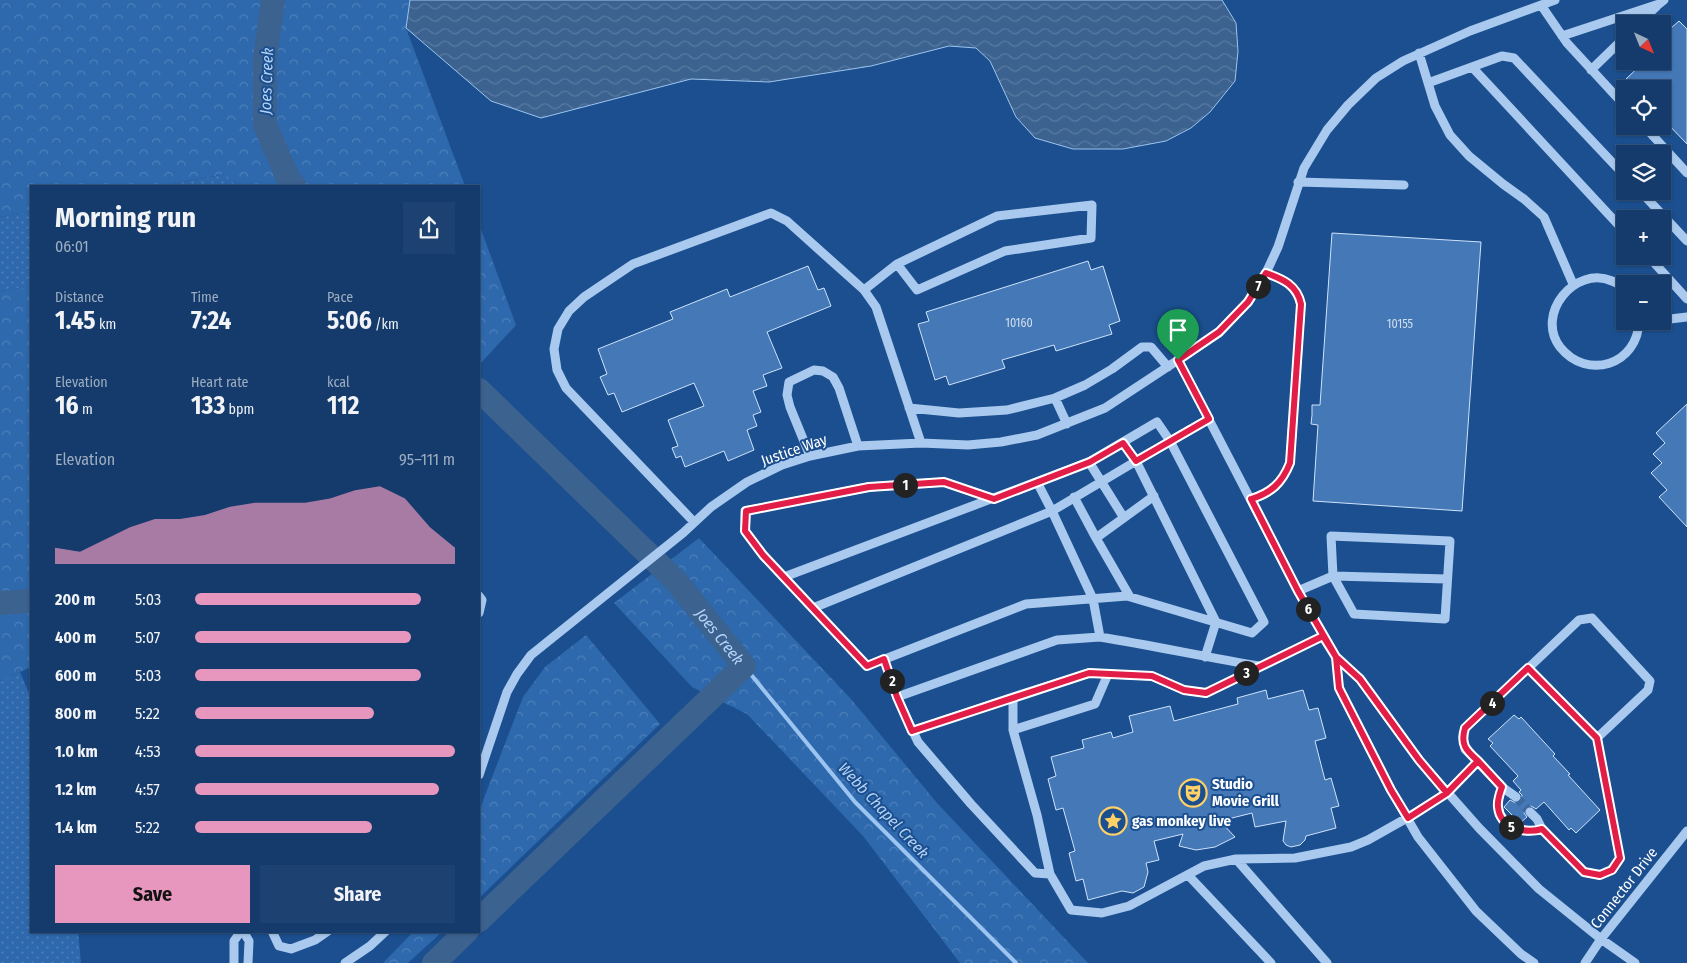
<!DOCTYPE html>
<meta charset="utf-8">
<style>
body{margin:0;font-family:"Fira Sans Condensed",sans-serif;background:#1d4271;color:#f1f3f6;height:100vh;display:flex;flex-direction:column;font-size:19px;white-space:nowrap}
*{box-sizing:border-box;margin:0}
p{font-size:16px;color:#9dadc1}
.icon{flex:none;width:28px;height:28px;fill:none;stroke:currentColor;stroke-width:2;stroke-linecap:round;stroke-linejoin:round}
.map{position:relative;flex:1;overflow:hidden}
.sheet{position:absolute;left:30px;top:185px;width:450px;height:748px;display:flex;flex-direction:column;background:#143b6b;border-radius:0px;box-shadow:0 1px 4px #0004,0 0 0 1px #33557e}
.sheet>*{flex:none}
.needle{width:32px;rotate:137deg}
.buttons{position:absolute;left:1616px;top:15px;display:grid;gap:10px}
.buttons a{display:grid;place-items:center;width:55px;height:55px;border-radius:0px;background:#143b6b;box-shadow:0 1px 4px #0004,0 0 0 1px #33557e;font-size:25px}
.pin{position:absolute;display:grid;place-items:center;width:42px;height:42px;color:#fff;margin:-51px -21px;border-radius:50% 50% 50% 0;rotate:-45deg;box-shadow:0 0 5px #0007}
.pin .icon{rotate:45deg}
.km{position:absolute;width:25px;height:25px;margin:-12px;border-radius:50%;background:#222;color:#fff;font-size:14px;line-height:25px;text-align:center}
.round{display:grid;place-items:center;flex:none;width:52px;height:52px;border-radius:0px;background:#1d4271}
.overview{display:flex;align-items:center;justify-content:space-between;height:85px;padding:0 25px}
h1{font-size:28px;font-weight:700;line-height:38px}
.figures{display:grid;grid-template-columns:repeat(3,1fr);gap:8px;height:85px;padding:5px 25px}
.figures div{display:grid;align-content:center}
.figures b{font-size:25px;font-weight:700}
.figures small{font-size:14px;font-weight:400}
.figures p{font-size:14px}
.chart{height:140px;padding:10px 25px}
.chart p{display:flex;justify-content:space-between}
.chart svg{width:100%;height:90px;margin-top:5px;fill:#e797bd;opacity:.7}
.action{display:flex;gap:10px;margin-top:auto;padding:10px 25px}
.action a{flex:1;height:58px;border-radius:0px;background:#e797bd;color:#111;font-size:20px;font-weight:700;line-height:58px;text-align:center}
.action a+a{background:#1d4271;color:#f1f3f6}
ul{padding:0 25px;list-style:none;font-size:16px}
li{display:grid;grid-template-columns:80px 60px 1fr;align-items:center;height:38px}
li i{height:12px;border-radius:6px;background:#e797bd}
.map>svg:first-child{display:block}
</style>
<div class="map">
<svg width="1687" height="963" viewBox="0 0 1687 963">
<defs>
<pattern id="grass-dots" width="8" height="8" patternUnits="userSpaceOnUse" patternTransform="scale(1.25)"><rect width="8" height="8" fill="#2e69ad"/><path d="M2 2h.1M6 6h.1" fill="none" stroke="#4d80b9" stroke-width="1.8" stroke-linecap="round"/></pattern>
<pattern id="forest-crowns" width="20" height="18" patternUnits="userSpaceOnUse" patternTransform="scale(1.25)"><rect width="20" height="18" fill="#2e69ad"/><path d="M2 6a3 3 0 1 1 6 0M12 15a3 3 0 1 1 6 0" fill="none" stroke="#4d80b9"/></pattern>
<pattern id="water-waves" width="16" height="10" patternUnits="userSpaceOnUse" patternTransform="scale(1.25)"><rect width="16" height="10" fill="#3c6290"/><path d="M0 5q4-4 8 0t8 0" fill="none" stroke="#597aa1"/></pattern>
</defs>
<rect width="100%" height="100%" fill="#1b4f8f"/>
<!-- grass -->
<path fill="url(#grass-dots)" d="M 226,174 L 236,186 L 162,186 Z
M 31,211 L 31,286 L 0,291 L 0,217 Z
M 20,672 L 31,698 L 31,931 L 78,931 L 81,963 L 0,963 L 0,681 Z"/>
<!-- forest -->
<path fill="url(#forest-crowns)" d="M 0,0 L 410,0 L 406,28 L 465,186 L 236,186 L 225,174 L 162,186 L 31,186 L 31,211 L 0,217 Z
M 479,224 L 516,325 L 479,365 Z
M 31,286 L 31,667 L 0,681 L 0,291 Z
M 699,538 L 851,699 L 937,803 L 1088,963 L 960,963 L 863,836 L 747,714 L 692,687 L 614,603 Z
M 586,635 L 660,724 L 479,898 L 479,811 L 523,697 L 545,667 Z
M 414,931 L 443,931 L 408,963 L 383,963 Z"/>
<!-- water -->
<path fill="url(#water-waves)" stroke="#9cc4f0" d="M 410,0 L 1222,0 L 1236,23 L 1238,51 L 1235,81 L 1210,112 L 1191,128 L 1166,141 L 1123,149 L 1073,149 L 1035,138 L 1016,117 L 990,61 L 976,48 L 949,46 L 871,66 L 769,82 L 691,79 L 541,118 L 491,101 L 406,28 Z"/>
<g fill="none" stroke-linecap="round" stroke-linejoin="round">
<!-- stream -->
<path stroke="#9cc4f0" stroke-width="4" d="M 744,666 L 855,802 L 1016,963"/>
<!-- river -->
<g stroke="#3c6290" stroke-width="24">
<path d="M 273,0 L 265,58 L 265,125 L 288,178 L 294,186"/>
<path id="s1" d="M 479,390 L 676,581 L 744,666 L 479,920"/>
<path d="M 0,603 L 31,601"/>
<path d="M 434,963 L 467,931"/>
</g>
</g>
<!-- building -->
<path fill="#4478b7" stroke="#cfe3fa" d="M 1679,21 L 1687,29 L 1687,144 L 1662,118 L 1662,89 L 1635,89 L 1626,79 L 1645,61 L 1662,61 L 1662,36 Z
M 1332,233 L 1481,242 L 1462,511 L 1313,501 L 1318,425 L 1311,424 L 1312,415 L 1312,405 L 1320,405 Z
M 1088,261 L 1091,270 L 1103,266 L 1120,321 L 1109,325 L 1112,334 L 1056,351 L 1054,345 L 1002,360 L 1005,368 L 949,385 L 946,376 L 935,380 L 918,324 L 929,321 L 926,312 Z
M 808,266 L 818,290 L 824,288 L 831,306 L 767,332 L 782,368 L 763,375 L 767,386 L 753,391 L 761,412 L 753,415 L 757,426 L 747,430 L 754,450 L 728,461 L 724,451 L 685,467 L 681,456 L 676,458 L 672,448 L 678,446 L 668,420 L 704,406 L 694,383 L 622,412 L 614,393 L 608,395 L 600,377 L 607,374 L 598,349 L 673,319 L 670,312 L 727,289 L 730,297 Z
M 1687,404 L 1687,527 L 1659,497 L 1667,490 L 1651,473 L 1662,463 L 1653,454 L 1665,443 L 1656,433 Z
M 1266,690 L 1268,699 L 1303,690 L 1309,710 L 1318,708 L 1326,738 L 1315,741 L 1325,780 L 1331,778 L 1339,806 L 1331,808 L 1336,828 L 1306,836 L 1305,840 L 1300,845 L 1291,847 L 1286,845 L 1283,841 L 1286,821 L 1255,827 L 1252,813 L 1220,821 L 1235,837 L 1215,847 L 1196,850 L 1179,846 L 1183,834 L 1154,841 L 1159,860 L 1146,863 L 1148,872 L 1144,887 L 1133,893 L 1122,891 L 1088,900 L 1083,879 L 1076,881 L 1069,853 L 1075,851 L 1063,808 L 1056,810 L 1048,779 L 1056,776 L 1051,757 L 1084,748 L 1082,740 L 1111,732 L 1113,738 L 1133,732 L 1129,716 L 1170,706 L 1174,721 L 1238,704 L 1237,698 Z
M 1514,715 L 1519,719 L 1521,717 L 1555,754 L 1553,756 L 1570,774 L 1568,775 L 1600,810 L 1576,833 L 1571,828 L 1569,830 L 1544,802 L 1536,809 L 1531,806 L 1526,807 L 1524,813 L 1527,817 L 1520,823 L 1504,807 L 1510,800 L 1516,803 L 1521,800 L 1522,795 L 1519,792 L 1521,790 L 1513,781 L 1518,776 L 1490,746 L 1493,743 L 1488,739 Z"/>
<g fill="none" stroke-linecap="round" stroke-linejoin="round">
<!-- minor-tunnel -->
<path stroke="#3d69a0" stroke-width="9" stroke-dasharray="9 4.5" stroke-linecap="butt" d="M 1516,797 L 1530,812"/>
<!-- minor -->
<path stroke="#a9c9ee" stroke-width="9" d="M 1541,5 L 1567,43 L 1625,106
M 1638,24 L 1657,6
M 1562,36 L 1659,4 L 1664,0
M 1419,53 L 1435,106 L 1450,135 L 1469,156 L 1503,184 L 1524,199 L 1544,217 L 1573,284
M 1472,67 L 1625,232
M 1591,70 L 1625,37
M 1428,83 L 1502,56 L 1514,58 L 1625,176
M 1644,126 L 1687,173
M 1298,182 L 1404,185
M 1640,191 L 1687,241
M 1648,256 L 1687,299
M 1625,289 C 1621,285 1617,283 1612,281 C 1575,265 1535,314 1560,347 C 1587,381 1638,365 1639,321
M 864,290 L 897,264 L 997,216 L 1092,205 L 1091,238 L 1005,251 L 917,290 L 897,264
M 1662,320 L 1687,317
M 1639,324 L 1656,321
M 1178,360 L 1298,591 L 1336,657 L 1360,679 L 1419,760 L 1479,828 L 1539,889 L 1601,939 L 1635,963
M 1055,398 L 1067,424
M 909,408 L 959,413 L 1007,410 L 1055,398 L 1085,385 L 1112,369 L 1142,347 L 1151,347 L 1168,367
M 1123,443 L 1136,461 L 1216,622 L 1205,657
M 810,456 L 790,407 L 787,395 L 789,382 L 814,370 L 823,371 L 833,377 L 839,388 L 858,446
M 1089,462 L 1124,518
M 1074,497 L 1096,538 L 1130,597
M 994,499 L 944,482 L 869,487 L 745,511 L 745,531 L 763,555 L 867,666 L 1026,604 L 1127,596 L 1252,633 L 1264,622 L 1170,441 L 1209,419
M 1251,499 C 1273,492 1282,484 1290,463 L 1301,305 C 1296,285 1284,280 1266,273
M 694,522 L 566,388 L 557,370 L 554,349 L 558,329 L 569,311 L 584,297 L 633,264 L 771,213 L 787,221 L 864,290 L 876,307 L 921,443
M 1331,536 L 1450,541 L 1445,619 L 1354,614 L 1333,576 Z
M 1096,538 L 1154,496
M 784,577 L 1089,462 L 1157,422 L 1170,441 L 1052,511 L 1093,599 L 1100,637 C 1154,646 1206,657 1259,666
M 1298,591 L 1333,576 L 1447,579
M 479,596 L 482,600 L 479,613
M 813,608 L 1052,511 L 1037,482
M 1323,636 L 1206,693 L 1184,690 L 1152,676 L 1108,674 L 1095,704 L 1013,730 L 1037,815 L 1050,874 L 1071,910 L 1102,913 L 1129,906 L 1204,866 L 1236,859 L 1295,858 L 1351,847 L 1368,840 L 1407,818 L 1447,793 L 1478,761
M 1336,657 L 1339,688 L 1391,790 L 1418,837 L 1476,911 L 1521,954 L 1534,963
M 884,659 L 897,697 L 1057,640 L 1100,637
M 1528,668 L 1597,738 L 1620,859 L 1612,869 L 1600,875 L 1584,872 L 1542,829 C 1525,834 1500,828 1498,807 C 1497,800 1500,793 1502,787 L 1465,749 L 1463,737 L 1465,728 L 1579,620 L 1592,618 L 1650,681 L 1648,690 L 1597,738
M 897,697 L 918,742 L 971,804 L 1035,873 L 1050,874
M 1013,730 L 1013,697 L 1089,673 L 1108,674
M 912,731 L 1013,697
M 479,775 L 507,692 L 517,674 L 531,655 L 683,533 L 711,507 L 747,482 L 782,465 L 810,456 L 858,446 L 921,443 L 968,445 L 1001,442 L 1037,435 L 1105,408 L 1219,333 L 1248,302 L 1266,273 L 1278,247 L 1304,168 L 1327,130 L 1348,105 L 1376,78 L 1403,61 L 1470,31 L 1555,0
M 1502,787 L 1516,797
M 1530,812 L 1537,819 L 1542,829
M 1236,859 L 1327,963
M 1188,875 L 1271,963
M 243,931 L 249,941 L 248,963
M 272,931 L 279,946 L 291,949 L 315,940 L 328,931
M 234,963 L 234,941 L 241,931
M 345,963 L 370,946 L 386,931
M 1585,963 L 1601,939 L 1687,831"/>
</g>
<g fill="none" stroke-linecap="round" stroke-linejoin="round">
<!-- route casing -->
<g stroke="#fff" stroke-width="10">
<path id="route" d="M 1178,360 L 1209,419 L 1136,461 L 1123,443 L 1090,462 L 994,499 L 944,482 L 869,487 L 746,511 L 745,531 L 763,555 L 867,666 L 884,659 L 897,697 L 912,731 L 1089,673 L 1152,676 L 1184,690 L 1206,693 L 1323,636 L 1336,657 L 1360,679 L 1419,760 L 1447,793 L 1478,761 C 1466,750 1460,745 1465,728 L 1528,668 L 1597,738 L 1620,858 L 1612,870 L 1600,875 L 1584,872 L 1542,829 C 1525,834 1500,828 1498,807 C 1497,800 1500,793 1502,787 L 1478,761 L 1447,793 L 1408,818 L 1391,790 L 1339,688 L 1336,657 L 1298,591 L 1251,499 C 1271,493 1282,483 1290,463 L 1301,304 C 1297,285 1283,279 1266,273 L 1248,302 L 1219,332 L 1178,360"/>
</g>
<!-- route -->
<use href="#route" stroke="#e11d48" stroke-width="6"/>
</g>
<!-- icons -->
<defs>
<g id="theatre-ring" transform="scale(1.4375)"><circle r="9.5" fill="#1b4f8f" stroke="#ffd166" stroke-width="1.5"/><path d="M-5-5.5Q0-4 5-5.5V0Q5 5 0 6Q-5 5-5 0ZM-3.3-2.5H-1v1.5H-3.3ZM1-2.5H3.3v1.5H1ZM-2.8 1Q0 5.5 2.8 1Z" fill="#ffd166"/></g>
<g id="sight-ring" transform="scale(1.4375)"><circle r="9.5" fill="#1b4f8f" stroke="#ffd166" stroke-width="1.5"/><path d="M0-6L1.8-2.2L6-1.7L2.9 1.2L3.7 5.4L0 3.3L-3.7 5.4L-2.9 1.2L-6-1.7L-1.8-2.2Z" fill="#ffd166"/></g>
</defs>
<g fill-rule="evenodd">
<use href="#theatre-ring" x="1193" y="793"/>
<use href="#sight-ring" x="1113" y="821"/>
</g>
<g text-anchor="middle" stroke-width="4" stroke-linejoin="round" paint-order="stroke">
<!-- number labels -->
<g font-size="12" fill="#d0dded">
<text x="1019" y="327">10160</text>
<text x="1400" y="328">10155</text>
</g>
<!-- street labels -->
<g font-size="15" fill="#fff" stroke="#1b4f8f">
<text transform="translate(794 450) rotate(-19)" y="5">Justice Way</text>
<text transform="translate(1624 888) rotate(-52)" y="5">Connector Drive</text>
</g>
<!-- poi labels -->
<g font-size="15" font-weight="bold" fill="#fff" stroke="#1b4f8f" text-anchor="start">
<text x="1212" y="789">Studio<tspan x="1212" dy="17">Movie Grill</tspan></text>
<text x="1132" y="826">gas monkey live</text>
</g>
<!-- water labels -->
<g font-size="16" font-style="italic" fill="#b5d3f5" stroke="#1b4f8f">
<text transform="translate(266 81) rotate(-88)" y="6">Joes Creek</text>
<text dy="6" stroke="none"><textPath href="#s1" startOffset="345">Joes Creek</textPath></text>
<text transform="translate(884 810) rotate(47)" y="6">Webb Chapel Creek</text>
</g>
</g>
</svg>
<div class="buttons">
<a><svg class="needle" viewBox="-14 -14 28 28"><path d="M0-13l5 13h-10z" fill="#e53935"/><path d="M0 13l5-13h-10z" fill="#9dadc1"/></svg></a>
<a><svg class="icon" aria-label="locate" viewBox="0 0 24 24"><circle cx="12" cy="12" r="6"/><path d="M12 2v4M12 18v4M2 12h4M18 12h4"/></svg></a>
<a><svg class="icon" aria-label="layers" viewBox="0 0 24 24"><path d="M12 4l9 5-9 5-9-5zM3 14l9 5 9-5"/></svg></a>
<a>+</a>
<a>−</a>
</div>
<div class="pin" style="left:1178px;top:360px;background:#1e9e55"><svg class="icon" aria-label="arrive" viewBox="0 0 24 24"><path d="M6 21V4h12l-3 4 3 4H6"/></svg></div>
<b class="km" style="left:905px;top:485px">1</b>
<b class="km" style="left:892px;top:681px">2</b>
<b class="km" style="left:1246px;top:673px">3</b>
<b class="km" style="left:1492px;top:703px">4</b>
<b class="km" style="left:1511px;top:827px">5</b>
<b class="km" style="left:1308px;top:609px">6</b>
<b class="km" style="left:1258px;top:286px">7</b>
<section class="sheet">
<div class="overview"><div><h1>Morning run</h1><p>06:01</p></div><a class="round"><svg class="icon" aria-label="share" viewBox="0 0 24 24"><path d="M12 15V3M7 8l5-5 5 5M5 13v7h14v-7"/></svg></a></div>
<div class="figures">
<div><p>Distance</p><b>1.45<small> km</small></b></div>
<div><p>Time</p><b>7:24</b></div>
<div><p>Pace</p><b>5:06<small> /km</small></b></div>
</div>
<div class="figures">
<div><p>Elevation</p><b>16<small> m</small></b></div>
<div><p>Heart rate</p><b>133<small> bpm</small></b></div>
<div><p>kcal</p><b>112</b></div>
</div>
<div class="chart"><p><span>Elevation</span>95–111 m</p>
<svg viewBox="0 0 160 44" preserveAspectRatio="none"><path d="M0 44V36L10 38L20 32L30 26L40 22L50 22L60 20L70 16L80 14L90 14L100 14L110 12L120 8L130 6L140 12L150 26L160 36V44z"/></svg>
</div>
<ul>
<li><b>200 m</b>5:03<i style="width:87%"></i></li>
<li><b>400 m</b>5:07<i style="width:83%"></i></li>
<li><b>600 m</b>5:03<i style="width:87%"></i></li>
<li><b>800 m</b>5:22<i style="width:69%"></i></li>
<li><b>1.0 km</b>4:53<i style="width:100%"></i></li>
<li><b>1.2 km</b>4:57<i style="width:94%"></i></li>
<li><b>1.4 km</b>5:22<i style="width:68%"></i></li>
</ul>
<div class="action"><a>Save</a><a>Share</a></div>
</section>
</div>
